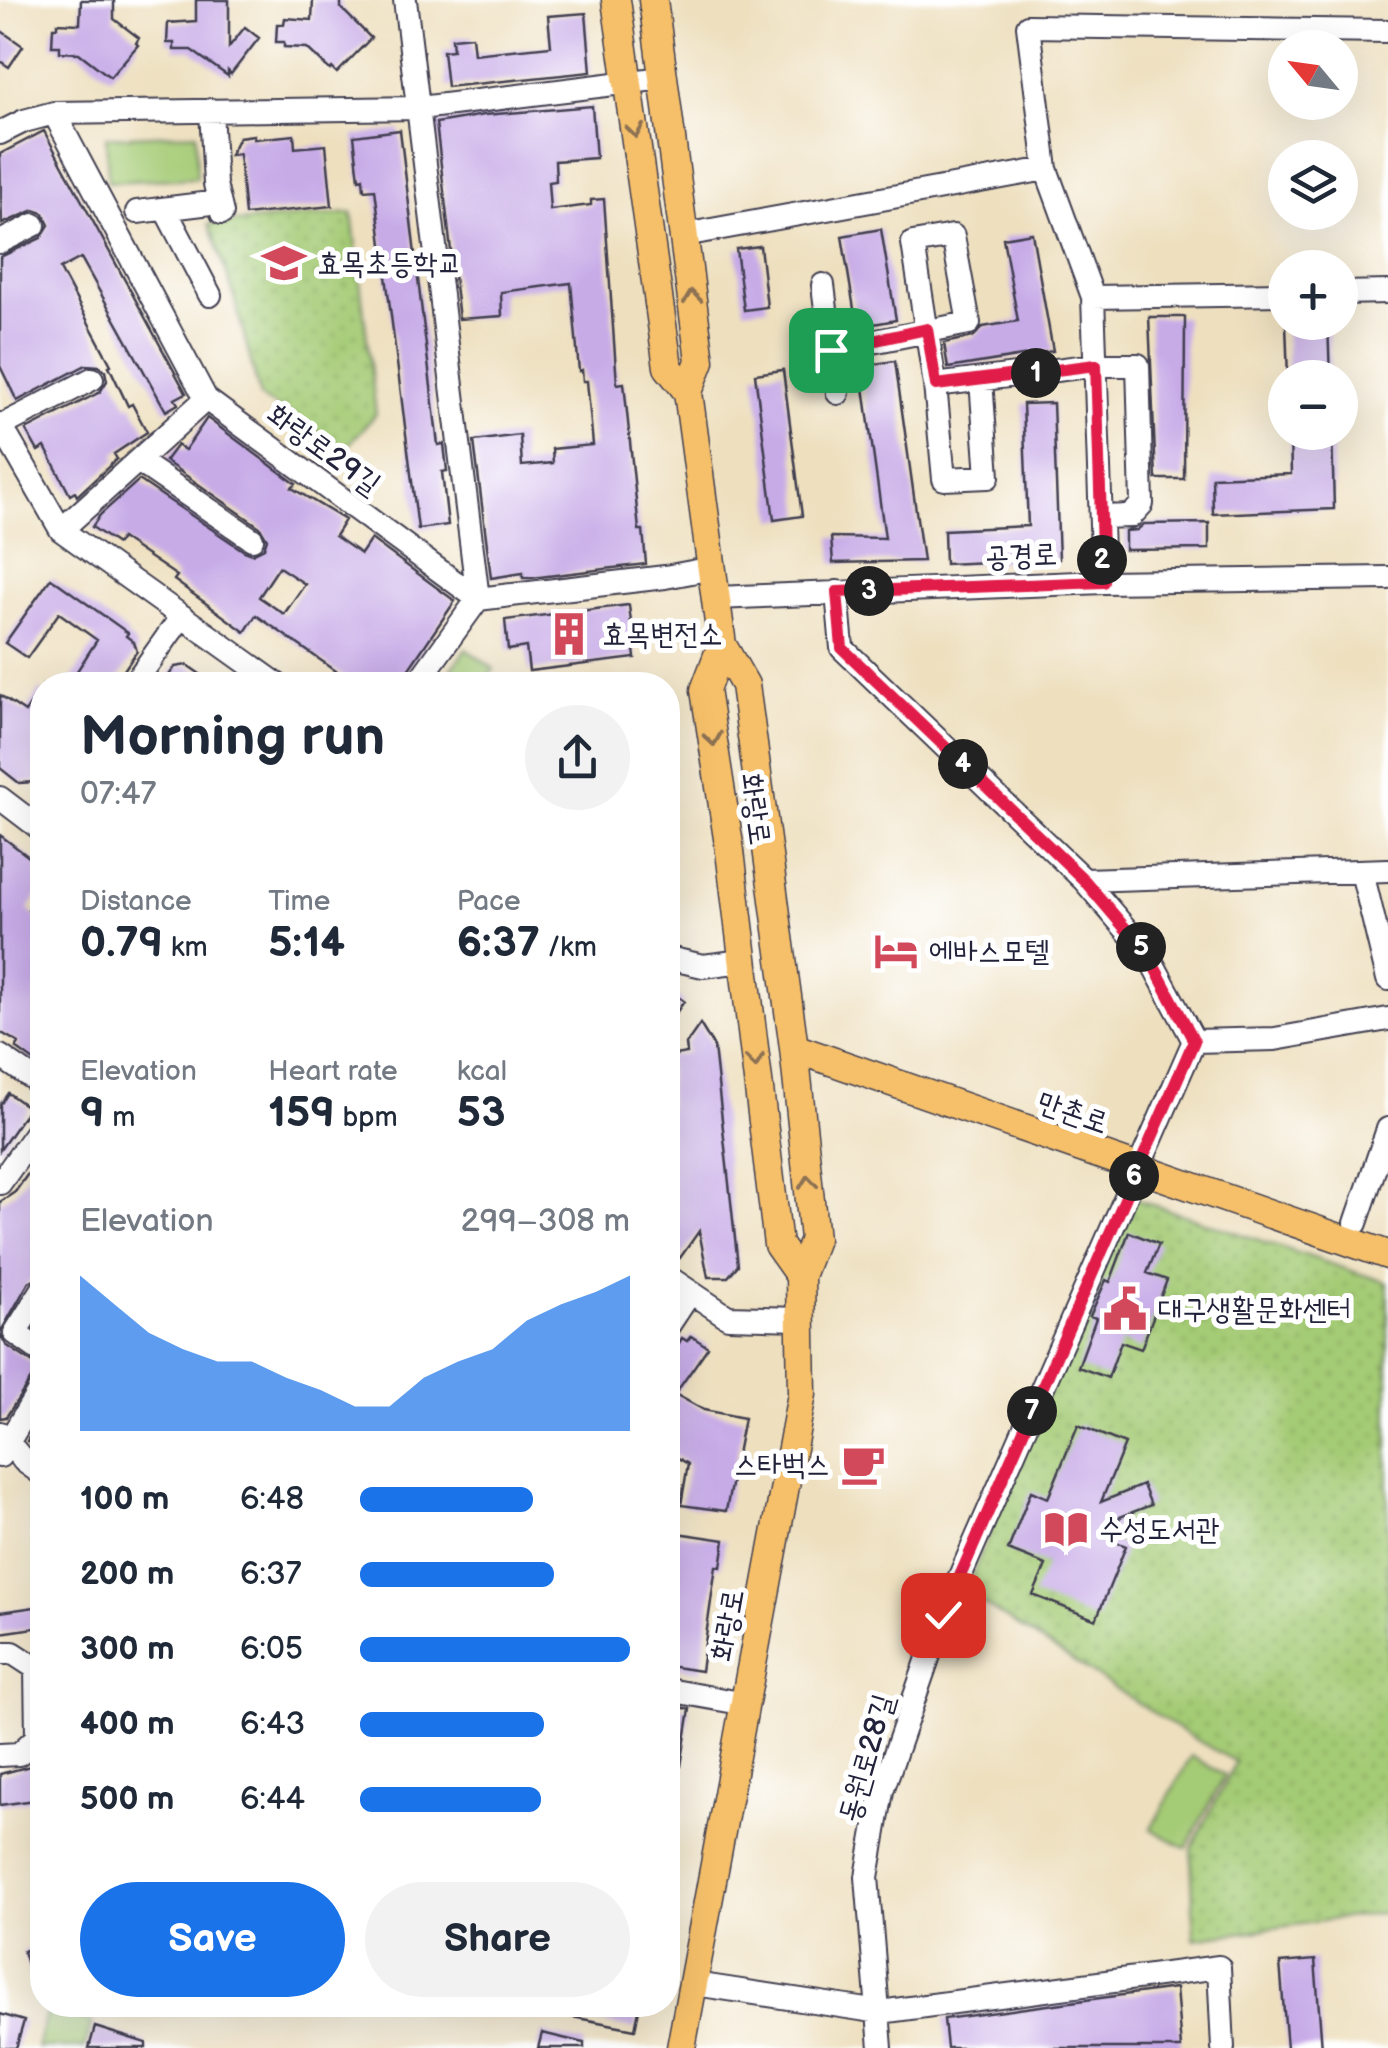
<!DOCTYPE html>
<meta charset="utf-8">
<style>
body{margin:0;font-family:"Balsamiq Sans","Poor Story",sans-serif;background:#f2f2f3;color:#1f2937;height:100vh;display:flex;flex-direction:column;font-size:38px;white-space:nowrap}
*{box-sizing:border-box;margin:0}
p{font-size:32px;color:#747a83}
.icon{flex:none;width:55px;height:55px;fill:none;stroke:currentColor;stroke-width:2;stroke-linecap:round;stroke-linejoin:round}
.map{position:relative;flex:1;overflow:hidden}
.side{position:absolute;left:30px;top:672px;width:650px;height:1345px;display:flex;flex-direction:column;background:#fff;border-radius:40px;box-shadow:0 10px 40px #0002}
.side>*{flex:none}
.needle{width:65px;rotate:299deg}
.tools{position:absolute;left:1268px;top:30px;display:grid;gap:20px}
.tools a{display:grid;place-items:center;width:90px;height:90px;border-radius:50%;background:#fff;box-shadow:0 10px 40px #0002;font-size:50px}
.pin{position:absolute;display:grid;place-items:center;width:85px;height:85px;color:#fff;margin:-42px;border-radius:20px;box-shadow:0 5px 15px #0006}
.km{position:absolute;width:50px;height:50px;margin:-25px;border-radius:50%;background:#222;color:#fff;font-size:28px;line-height:50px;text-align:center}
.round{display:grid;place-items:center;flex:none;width:105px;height:105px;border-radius:52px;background:#f2f2f3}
.head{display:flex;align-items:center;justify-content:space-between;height:170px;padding:0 50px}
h1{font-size:55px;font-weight:800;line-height:75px}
.metrics{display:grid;grid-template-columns:repeat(3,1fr);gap:15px;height:170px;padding:10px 50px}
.metrics div{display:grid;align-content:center}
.metrics b{font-size:42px;font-weight:800}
.metrics small{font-size:28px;font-weight:400}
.metrics p{font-size:28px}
.chart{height:280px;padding:20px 50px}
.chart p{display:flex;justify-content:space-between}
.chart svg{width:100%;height:180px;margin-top:10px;fill:#1a73e8;opacity:.7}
.cta{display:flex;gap:20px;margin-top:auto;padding:20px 50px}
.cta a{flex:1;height:115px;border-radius:60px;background:#1a73e8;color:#fff;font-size:40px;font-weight:800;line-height:115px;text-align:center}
.cta a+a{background:#f2f2f3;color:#1f2937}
ul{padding:0 50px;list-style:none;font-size:32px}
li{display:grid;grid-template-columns:160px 120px 1fr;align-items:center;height:75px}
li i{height:25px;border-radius:12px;background:#1a73e8}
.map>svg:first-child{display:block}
</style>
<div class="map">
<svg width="1388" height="2048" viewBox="0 0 1388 2048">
<defs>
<pattern id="park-dots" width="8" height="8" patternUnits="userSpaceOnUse" patternTransform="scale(2.5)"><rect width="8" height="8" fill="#a4cb75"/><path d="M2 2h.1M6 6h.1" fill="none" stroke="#8dae66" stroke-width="1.8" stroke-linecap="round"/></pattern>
</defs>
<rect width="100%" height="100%" fill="#fff"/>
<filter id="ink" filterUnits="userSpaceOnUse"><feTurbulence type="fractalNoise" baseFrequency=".01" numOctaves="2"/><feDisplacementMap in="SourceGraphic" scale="20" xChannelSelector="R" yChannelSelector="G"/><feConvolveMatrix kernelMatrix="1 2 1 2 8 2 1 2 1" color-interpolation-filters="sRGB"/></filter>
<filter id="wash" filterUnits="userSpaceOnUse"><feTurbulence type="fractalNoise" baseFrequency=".0048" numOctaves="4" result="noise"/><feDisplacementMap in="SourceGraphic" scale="40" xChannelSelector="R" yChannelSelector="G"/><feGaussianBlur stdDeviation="2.25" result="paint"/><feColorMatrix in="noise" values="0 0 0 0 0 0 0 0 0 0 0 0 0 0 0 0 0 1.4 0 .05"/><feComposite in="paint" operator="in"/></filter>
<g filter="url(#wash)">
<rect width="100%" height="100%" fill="#eee0bf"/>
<!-- grass -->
<path fill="#a4cb75" stroke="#637658" stroke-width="2.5" d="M 196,133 L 197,178 L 108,182 L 106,137 Z
M 466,649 L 494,669 L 482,685 L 440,685 Z
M 1191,1756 L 1225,1775 L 1186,1848 L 1151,1829 Z
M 47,2010 L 92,2022 L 85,2048 L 37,2048 Z"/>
<!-- park -->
<path fill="url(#park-dots)" stroke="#637658" stroke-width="2.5" d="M 352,213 L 376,414 L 346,448 L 260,397 L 232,289 L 209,224 Z
M 1130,1197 L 1388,1283 L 1388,1912 L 1194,1939 L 1191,1849 L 1236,1762 L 1191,1737 L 965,1592 Z"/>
<g id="blocks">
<!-- building -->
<path fill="#c7abe7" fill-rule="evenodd" d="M 81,0 L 114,0 L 114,19 L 139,38 L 136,43 L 138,45 L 110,77 L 79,53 L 60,52 L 60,46 L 52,46 L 53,27 L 57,27 L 57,23 L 80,24 Z
M 196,0 L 229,0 L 229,47 L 245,27 L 259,38 L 231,74 L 228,71 L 228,76 L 191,50 L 174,50 L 174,43 L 167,43 L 168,23 L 196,21 Z
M 313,0 L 341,0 L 341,8 L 371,38 L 337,73 L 332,68 L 330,70 L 307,48 L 284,47 L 284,42 L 276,42 L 277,24 L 284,24 L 285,18 L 312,20 Z
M 586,13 L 591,72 L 447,87 L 443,51 L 453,50 L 452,38 L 472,36 L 474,54 L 551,46 L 548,16 Z
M 0,30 L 23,46 L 9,67 L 0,61 Z
M 592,106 L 596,158 L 555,161 L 556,181 L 548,182 L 550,210 L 591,205 L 591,200 L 604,199 L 617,384 L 624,383 L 639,530 L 643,530 L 646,564 L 531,578 L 523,578 L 523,573 L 491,578 L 474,441 L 520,435 L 522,466 L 553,463 L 552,449 L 593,445 L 587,381 L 583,381 L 582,370 L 579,371 L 571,283 L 501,292 L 502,316 L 459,319 L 436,123 L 484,115 Z
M 400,130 L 438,445 L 444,444 L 447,471 L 442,472 L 448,525 L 418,529 L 375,189 L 364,190 L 363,178 L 359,179 L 354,136 Z
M 44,131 L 186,393 L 175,399 L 178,404 L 166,411 L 81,258 L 60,269 L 111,365 L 109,366 L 128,406 L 132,404 L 147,432 L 114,454 L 117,459 L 77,496 L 75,492 L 70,495 L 45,447 L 38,451 L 26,430 L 100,392 L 107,381 L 105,371 L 99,366 L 86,365 L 17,401 L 0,366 L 0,257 L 41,238 L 49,225 L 43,213 L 34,210 L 2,224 L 0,154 Z
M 254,135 L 254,139 L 294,135 L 295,148 L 326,145 L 332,206 L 245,215 L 239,154 L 230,155 L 239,137 Z
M 881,229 L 896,320 L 857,327 L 842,236 Z
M 1032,233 L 1053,351 L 948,368 L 944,343 L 973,337 L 983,327 L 1018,321 L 1003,238 Z
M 760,246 L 767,307 L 744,310 L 736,249 Z
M 1149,317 L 1185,317 L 1184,479 L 1156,479 Z
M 1318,322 L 1328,322 L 1330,378 L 1288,378 L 1286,324 Z
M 895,361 L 923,561 L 833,563 L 831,537 L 885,538 L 861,366 Z
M 783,370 L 802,516 L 774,520 L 755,374 Z
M 1053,403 L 1059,559 L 945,564 L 944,530 L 1028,526 L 1023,404 Z
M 207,418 L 296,484 L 292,488 L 345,520 L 335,536 L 361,554 L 371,539 L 455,601 L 404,676 L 401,685 L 356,685 L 256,615 L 245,632 L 174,580 L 177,576 L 146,555 L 121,538 L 117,544 L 92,527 L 100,515 L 139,480 L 244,551 L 252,554 L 264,548 L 267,539 L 260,527 L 165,461 L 177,445 L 185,450 ZM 279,567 L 305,584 L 284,614 L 259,597 Z
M 1290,432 L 1332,432 L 1334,509 L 1213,514 L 1212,477 L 1291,474 Z
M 1209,523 L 1209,549 L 1125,550 L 1125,531 L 1137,530 L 1144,524 Z
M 51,578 L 128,633 L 126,636 L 134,642 L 137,651 L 114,685 L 68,685 L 97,640 L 59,613 L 27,658 L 5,643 Z
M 629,605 L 635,658 L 529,671 L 526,647 L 508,650 L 505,620 Z
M 187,665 L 216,685 L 162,685 L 175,667 Z
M 42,687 L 42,777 L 36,782 L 19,783 L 0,768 L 0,695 L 25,712 Z
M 0,835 L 42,867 L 42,889 L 28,910 L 42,922 L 42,1057 L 38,1064 L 16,1048 L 19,1043 L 0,1032 Z
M 668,990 L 684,1001 L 668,1025 Z
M 700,1024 L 714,1047 L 738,1265 L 728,1277 L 708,1277 L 699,1231 L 680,1258 L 668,1249 L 668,1056 L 687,1053 L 686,1044 Z
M 8,1093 L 29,1108 L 0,1150 L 0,1105 Z
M 42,1154 L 42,1275 L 29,1282 L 0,1333 L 6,1345 L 39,1367 L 6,1417 L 0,1418 L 0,1202 L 15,1192 Z
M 1129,1232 L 1159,1244 L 1147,1273 L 1167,1280 L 1141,1349 L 1121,1342 L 1108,1378 L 1078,1367 L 1096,1318 L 1090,1316 L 1106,1280 L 1110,1282 Z
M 691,1336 L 708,1347 L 675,1394 L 704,1410 L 744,1418 L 726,1511 L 681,1505 L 688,1464 L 668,1452 L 668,1361 L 682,1338 L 687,1341 Z
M 42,1414 L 42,1456 L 27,1441 Z
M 1078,1425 L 1125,1444 L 1101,1502 L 1143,1485 L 1151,1505 L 1120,1517 L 1111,1540 L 1126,1546 L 1096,1620 L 1033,1595 L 1046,1565 L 1008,1550 L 1031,1491 L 1048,1498 Z
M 671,1532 L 725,1540 L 721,1567 L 716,1566 L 701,1671 L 668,1666 L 668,1555 Z
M 42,1606 L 42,1627 L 0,1633 L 0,1612 Z
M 668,1705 L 690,1709 L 681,1766 L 668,1763 Z
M 34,1765 L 35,1772 L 42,1771 L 42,1799 L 0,1805 L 0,1774 Z
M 42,1945 L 42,1972 L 30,1975 L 23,1951 Z
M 1315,1960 L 1322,2048 L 1287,2048 L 1280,1963 Z
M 1176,1988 L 1181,2048 L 947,2048 L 944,2019 Z
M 547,2005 L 640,2005 L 635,2029 L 546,2012 Z
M 0,2014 L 24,2021 L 16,2048 L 0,2048 Z
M 95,2027 L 146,2043 L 146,2048 L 89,2048 Z
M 542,2033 L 584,2043 L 584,2048 L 538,2048 Z"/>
</g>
</g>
<g filter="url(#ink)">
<use href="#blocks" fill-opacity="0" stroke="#413e4f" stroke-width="2.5"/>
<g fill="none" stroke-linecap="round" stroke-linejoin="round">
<!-- minor casing -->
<g stroke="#413e4f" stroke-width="26">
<path id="minor" d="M 405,0 L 478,599 L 416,685
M 211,110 L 215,184 L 222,213
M 54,113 L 206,399 L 478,599 L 665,577 L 713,568
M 0,133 L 24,121 L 54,113 L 420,108 L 663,78
M 1046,169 L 1028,26 L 1388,31
M 165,209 L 210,295
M 137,212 L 219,202
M 684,235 L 1046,169 L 1093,297 L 1103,582
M 0,242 L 34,225
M 823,285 L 831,350 L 969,323 L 953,236 L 913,243 L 935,385
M 1340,293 L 1388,292
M 1093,297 L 1285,294
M 831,350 L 838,393
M 981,380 L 988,477 L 944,479 L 935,385 L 1096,365 L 1138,365 L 1142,504 L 1131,516 L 1101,517
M 0,424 L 61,530 L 278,685
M 1,426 L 92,379
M 138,461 L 252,539
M 61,530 L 206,399
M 837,592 L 842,648 L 1084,880 L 1148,955 L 1194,1041 L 943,1615 L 882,1791 L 867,1877 L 881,2048
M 717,598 L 1103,582 L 1388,578
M 133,685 L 182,616
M 0,798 L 42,830
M 1362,872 L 1388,979
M 1084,880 L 1388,870
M 668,958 L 703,966 L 743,961
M 1194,1041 L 1275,1039 L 1388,1019
M 0,1056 L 42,1085
M 0,1183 L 42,1124
M 1356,1223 L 1388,1129
M 668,1277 L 728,1317 L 801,1319
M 42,1290 L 15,1333 L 42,1352
M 668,1326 L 690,1293
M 0,1433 L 25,1462 L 42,1474
M 0,1456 L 42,1386
M 0,1653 L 13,1653 L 36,1668 L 37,1737 L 19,1754 L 0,1755
M 668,1690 L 746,1704
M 695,1984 L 880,2012 L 1219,1967 L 1223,2048"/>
</g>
<!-- major casing -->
<g stroke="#413e4f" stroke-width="31">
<path id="major" d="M 616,0 L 668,367 L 688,392
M 653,0 L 700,361 L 688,392 L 722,645 L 745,685 L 794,1048 L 814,1239 L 800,1276 L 802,1394 L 681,2048
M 722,645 L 705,690 L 730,851 L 778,1245 L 800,1276
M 794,1048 L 1388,1255"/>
</g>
<!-- minor -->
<use href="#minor" stroke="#fff" stroke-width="22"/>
<!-- major -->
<use href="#major" stroke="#f6c06b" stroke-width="28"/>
</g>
<!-- one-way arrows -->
<defs><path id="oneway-chevron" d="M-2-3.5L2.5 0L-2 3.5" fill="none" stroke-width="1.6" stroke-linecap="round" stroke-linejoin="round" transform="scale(2.5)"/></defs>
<g stroke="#8c7153">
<use href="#oneway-chevron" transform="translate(635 131) rotate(82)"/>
<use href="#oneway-chevron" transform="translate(692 297) rotate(-97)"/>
<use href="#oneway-chevron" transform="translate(713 739) rotate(81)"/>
<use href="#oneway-chevron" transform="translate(755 1061) rotate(83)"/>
<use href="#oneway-chevron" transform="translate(808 1182) rotate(-96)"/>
</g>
</g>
<g fill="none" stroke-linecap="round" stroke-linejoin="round" filter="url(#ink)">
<!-- route casing -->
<g stroke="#fff" stroke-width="20">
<path id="route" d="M 831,350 L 927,329 L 936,385 L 1096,365 L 1103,582 L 837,592 L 842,648 L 1084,880 L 1148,955 L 1194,1041 L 943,1615"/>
</g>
<!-- route -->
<use href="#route" stroke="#e11d48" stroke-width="12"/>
</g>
<!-- icons -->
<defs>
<g id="school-bare" transform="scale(3.45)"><path d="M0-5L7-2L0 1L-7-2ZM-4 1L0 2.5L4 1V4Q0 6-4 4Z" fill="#d1495b" stroke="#fff" stroke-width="2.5" paint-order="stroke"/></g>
<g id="building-bare" transform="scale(3.45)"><path d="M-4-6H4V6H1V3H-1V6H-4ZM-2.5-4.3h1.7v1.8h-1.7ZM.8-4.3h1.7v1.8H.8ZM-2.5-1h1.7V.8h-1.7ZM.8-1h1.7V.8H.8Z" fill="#d1495b" stroke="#fff" stroke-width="2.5" paint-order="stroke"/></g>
<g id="hotel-bare" transform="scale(3.45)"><path d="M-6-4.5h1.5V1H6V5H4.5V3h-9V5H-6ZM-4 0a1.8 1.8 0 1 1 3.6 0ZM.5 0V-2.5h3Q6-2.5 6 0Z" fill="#d1495b" stroke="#fff" stroke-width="2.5" paint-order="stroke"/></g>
<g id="civic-bare" transform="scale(3.45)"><path d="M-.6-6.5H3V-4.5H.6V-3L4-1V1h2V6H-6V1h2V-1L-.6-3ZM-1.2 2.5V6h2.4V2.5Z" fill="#d1495b" stroke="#fff" stroke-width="2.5" paint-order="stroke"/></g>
<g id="cafe-bare" transform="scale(3.45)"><path d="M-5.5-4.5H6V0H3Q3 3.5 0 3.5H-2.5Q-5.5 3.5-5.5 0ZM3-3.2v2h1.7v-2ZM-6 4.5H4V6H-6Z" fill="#d1495b" stroke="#fff" stroke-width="2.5" paint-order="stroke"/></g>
<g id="library-bare" transform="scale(3.45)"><path d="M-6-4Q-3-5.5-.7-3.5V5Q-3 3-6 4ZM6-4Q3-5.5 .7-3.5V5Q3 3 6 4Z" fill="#d1495b" stroke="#fff" stroke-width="2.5" paint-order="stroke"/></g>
</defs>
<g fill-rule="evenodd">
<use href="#school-bare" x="284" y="263"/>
<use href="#building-bare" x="569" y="634"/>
<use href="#hotel-bare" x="896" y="951"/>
<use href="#civic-bare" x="1125" y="1309"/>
<use href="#cafe-bare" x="863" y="1464"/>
<use href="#library-bare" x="1066" y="1529"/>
</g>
<g text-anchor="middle" stroke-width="10" stroke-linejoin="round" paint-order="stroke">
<!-- poi labels -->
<g font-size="30" fill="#22223b" stroke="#fff" text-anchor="start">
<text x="317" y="273">효목초등학교</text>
<text x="602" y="644">효목변전소</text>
<text x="929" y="961">에바스모텔</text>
<text x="1158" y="1319">대구생활문화센터</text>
<text x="830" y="1474" text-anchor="end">스타벅스</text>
<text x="1099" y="1539">수성도서관</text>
</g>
<!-- street labels -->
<g font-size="30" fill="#22223b" stroke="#fff">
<text transform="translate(324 449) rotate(36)" y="10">화랑로29길</text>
<text transform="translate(1021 555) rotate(-2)" y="10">공경로</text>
<text transform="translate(756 809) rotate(82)" y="10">화랑로</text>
<text transform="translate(1073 1112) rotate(19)" y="10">만촌로</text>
<text transform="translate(727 1625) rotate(-80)" y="10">화랑로</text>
<text transform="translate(866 1758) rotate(-74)" y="10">동원로28길</text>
</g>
</g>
</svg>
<div class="tools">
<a><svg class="needle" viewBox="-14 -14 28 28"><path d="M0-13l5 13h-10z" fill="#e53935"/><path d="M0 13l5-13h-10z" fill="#747a83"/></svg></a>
<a><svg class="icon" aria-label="layers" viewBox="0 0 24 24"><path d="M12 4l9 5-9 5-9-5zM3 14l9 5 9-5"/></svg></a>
<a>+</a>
<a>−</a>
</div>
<div class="pin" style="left:831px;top:350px;background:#1e9e55"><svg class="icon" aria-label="arrive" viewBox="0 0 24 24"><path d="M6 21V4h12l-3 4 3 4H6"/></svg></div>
<div class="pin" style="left:943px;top:1615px;background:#d93025"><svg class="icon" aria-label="check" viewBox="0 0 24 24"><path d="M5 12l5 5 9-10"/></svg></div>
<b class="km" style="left:1036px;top:373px">1</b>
<b class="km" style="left:1102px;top:560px">2</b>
<b class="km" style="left:869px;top:591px">3</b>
<b class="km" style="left:963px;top:764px">4</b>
<b class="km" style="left:1141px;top:947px">5</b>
<b class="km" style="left:1134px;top:1176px">6</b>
<b class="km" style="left:1032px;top:1411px">7</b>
<section class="side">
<div class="head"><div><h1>Morning run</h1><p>07:47</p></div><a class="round"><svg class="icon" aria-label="share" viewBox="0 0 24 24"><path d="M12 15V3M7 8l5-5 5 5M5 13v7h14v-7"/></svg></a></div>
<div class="metrics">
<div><p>Distance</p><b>0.79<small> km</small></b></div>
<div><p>Time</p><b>5:14</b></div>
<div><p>Pace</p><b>6:37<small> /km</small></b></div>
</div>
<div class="metrics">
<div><p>Elevation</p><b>9<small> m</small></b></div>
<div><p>Heart rate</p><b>159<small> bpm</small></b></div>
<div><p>kcal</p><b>53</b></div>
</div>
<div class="chart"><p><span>Elevation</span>299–308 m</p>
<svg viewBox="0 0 160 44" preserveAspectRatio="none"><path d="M0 44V6L10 13L20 20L30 24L40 27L50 27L60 31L70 34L80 38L90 38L100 31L110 27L120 24L130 17L140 13L150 10L160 6V44z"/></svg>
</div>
<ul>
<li><b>100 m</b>6:48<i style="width:64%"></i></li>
<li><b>200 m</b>6:37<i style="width:72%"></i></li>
<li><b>300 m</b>6:05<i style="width:100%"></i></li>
<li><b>400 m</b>6:43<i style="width:68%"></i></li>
<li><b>500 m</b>6:44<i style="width:67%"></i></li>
</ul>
<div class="cta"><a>Save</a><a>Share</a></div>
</section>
</div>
